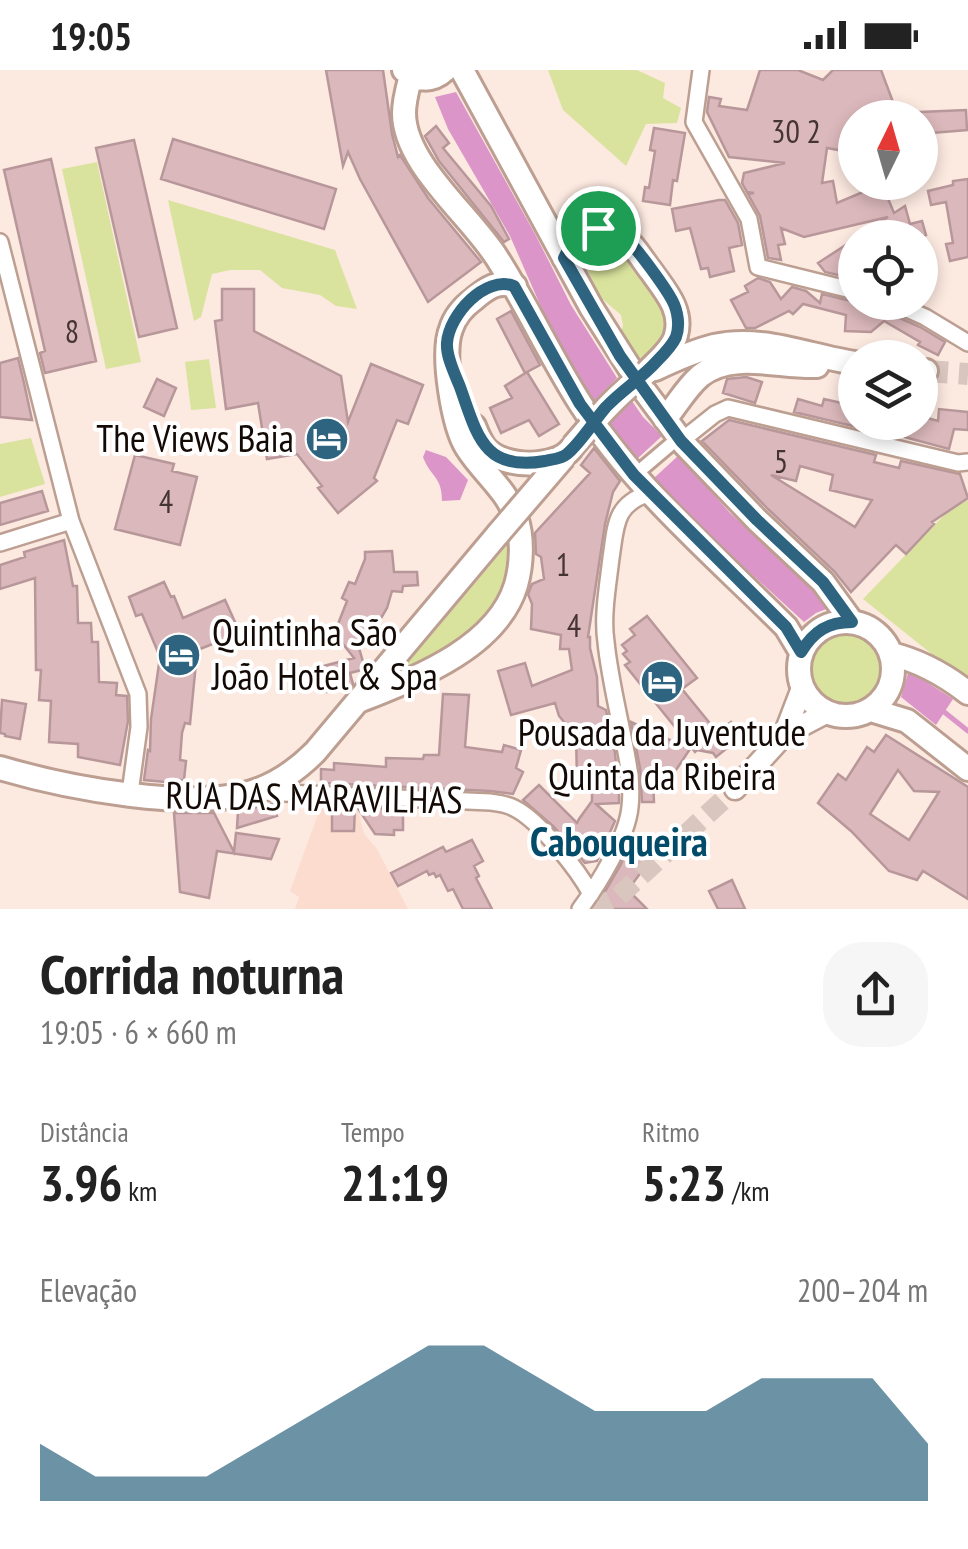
<!DOCTYPE html>
<html lang="pt">
<meta charset="utf-8">
<style>
body{margin:0;font-family:"PT Sans Narrow",sans-serif;background:#f6f6f6;color:#222;height:100vh;display:flex;flex-direction:column;font-size:38px;white-space:nowrap}
*{box-sizing:border-box;margin:0}
p{font-size:32px;color:#767676}
.icon{flex:none;width:55px;height:55px;fill:none;stroke:currentColor;stroke-width:2;stroke-linecap:round;stroke-linejoin:round}
.map{position:relative;height:839px;overflow:hidden}
.sheet{display:flex;flex-direction:column;background:#fff;flex:1}
.sheet>*{flex:none}
.needle{width:65px;rotate:5deg}
.controls{position:absolute;left:838px;top:30px;display:grid;gap:20px}
.controls a{display:grid;place-items:center;width:100px;height:100px;border-radius:50%;background:#fff;box-shadow:0 5px 15px #0003;font-size:50px}
.pin{position:absolute;display:grid;place-items:center;width:85px;height:85px;color:#fff;margin:-42px;border:5px solid #fff;border-radius:50%;box-shadow:0 2px 10px #0007}
.round{display:grid;place-items:center;flex:none;width:105px;height:105px;border-radius:40px;background:#f6f6f6}
.head{display:flex;align-items:center;justify-content:space-between;height:170px;padding:0 40px}
h1{font-size:55px;font-weight:700;line-height:75px}
.figures{display:grid;grid-template-columns:repeat(3,1fr);gap:15px;height:170px;padding:10px 40px}
.figures div{display:grid;align-content:center}
.figures b{font-size:50px;font-weight:700}
.figures small{font-size:28px;font-weight:400}
.figures p{font-size:28px}
.chart{height:280px;padding:20px 40px}
.chart p{display:flex;justify-content:space-between}
.chart svg{width:100%;height:180px;margin-top:10px;fill:#2e647f;opacity:.7}
.status{display:flex;justify-content:space-between;align-items:center;height:70px;padding:0 50px;background:#fff;direction:ltr}
.status svg{height:28px;fill:currentColor}
.map>svg:first-child{display:block}
</style>
<div class="status"><b>19:05</b><svg viewBox="0 0 49 12"><path d="M0 12V9h3v3zM5 12V6h3v6zM10 12V3h3v9zM15 12V0h3v12zM26 1h20v11H26zM47 4h2v5h-2z"/></svg></div>
<div class="map">
<svg width="968" height="839" viewBox="0 0 968 839">
<rect width="100%" height="100%" fill="#fce9e0"/>
<!-- built -->
<path fill="#fcdcce" d="M 323,731 L 356,732 L 364,764 L 377,779 L 408,839 L 295,839 L 299,827 L 290,821 Z"/>
<!-- green -->
<path fill="#dae39d" d="M 548,0 L 637,0 L 665,13 L 663,28 L 681,38 L 677,53 L 646,54 L 626,96 L 563,40 Z
M 97,92 L 141,292 L 106,299 L 62,99 Z
M 168,130 L 335,180 L 357,239 L 336,236 L 320,225 L 282,218 L 260,200 L 230,200 L 212,204 L 201,247 L 194,251 Z
M 600,167 L 624,176 L 667,244 C 666,267 654,279 636,292 L 619,266 L 623,256 L 621,245 L 599,226 L 582,187 L 590,172 Z
M 209,289 L 216,338 L 191,340 L 185,292 Z
M 31,368 L 45,414 L 0,427 L 0,374 Z
M 968,430 L 968,613 L 863,529 L 947,442 Z
M 513,468 L 514,486 L 497,538 L 446,582 L 400,602 Z
M811 599a35 35 0 1 1 70 0a35 35 0 1 1-70 0Z"/>
<!-- water -->
<path fill="#db95c9" d="M 456,22 L 535,164 L 571,235 L 617,308 L 594,332 L 552,262 L 510,166 L 448,59 L 435,27 Z
M 632,331 L 643,347 L 662,366 L 637,389 L 617,367 L 610,354 L 620,340 Z
M 426,380 L 446,387 L 468,410 L 460,430 L 442,431 C 442,406 431,408 423,387 Z
M 679,385 L 730,443 L 813,518 L 829,538 L 816,543 L 804,552 L 699,456 L 654,408 Z
M 908,603 L 925,611 L 953,629 L 936,655 L 901,627 Z"/>
<g fill="none" stroke-linecap="round" stroke-linejoin="round">
<!-- stream -->
<path stroke="#db95c9" stroke-width="5" d="M 943,641 L 968,661"/>
</g>
<!-- building -->
<path fill="#dbb8bb" stroke="#b8979a" stroke-width="2.5" fill-rule="evenodd" d="M 326,0 L 383,0 L 392,64 L 398,87 L 400,85 L 428,128 L 481,192 L 428,232 L 360,109 L 348,82 L 343,96 Z
M 760,0 L 798,0 L 823,10 L 833,0 L 881,0 L 899,48 L 855,48 L 855,83 L 827,78 L 822,113 L 833,111 L 837,133 L 882,114 L 894,143 L 905,136 L 910,154 L 922,151 L 926,165 L 914,168 L 857,168 L 888,147 L 804,167 L 781,158 L 785,174 L 778,175 L 781,190 L 768,188 L 760,146 L 748,124 L 754,123 L 747,122 L 742,113 L 744,103 L 785,93 L 729,87 L 707,42 L 709,27 L 721,29 L 719,36 L 747,40 Z
M 966,40 L 967,60 L 920,64 L 920,42 Z
M 436,56 L 449,73 L 443,78 L 491,136 L 509,169 L 504,172 L 439,91 L 425,66 Z
M 654,58 L 685,63 L 677,111 L 673,110 L 670,135 L 643,131 L 645,117 L 649,118 L 655,81 L 650,80 Z
M 173,69 L 336,119 L 324,159 L 161,109 Z
M 134,70 L 177,258 L 139,267 L 96,78 Z
M 51,89 L 96,291 L 45,303 L 40,283 L 45,281 L 4,100 Z
M 968,109 L 968,187 L 950,191 L 946,174 L 953,173 L 946,132 L 931,135 L 928,121 L 953,115 L 953,111 Z
M 719,130 L 725,130 L 738,153 L 742,175 L 729,178 L 734,201 L 710,207 L 708,198 L 701,199 L 690,158 L 676,161 L 672,139 Z
M 855,169 L 855,209 L 825,202 L 818,193 Z
M 758,208 L 770,212 L 781,229 L 792,217 L 806,221 L 820,233 L 822,224 L 855,232 L 880,232 L 886,242 L 920,257 L 945,272 L 938,285 L 918,275 L 920,272 L 884,251 L 871,262 L 845,261 L 846,245 L 803,234 L 793,244 L 789,241 L 755,258 L 746,258 L 731,230 L 748,222 L 745,216 Z
M 222,219 L 254,219 L 254,261 L 341,306 L 348,352 L 371,294 L 423,315 L 408,354 L 397,350 L 374,408 L 377,411 L 338,443 L 318,418 L 322,416 L 297,384 L 267,389 L 258,333 L 226,339 L 215,251 L 222,250 Z
M 511,241 L 540,295 L 525,303 L 497,249 Z
M 18,288 L 24,313 L 32,350 L 0,347 L 0,293 Z
M 527,302 L 559,354 L 539,366 L 529,350 L 501,363 L 490,338 L 512,328 L 505,316 Z
M 746,307 L 762,312 L 755,333 L 723,323 L 727,309 Z
M 157,309 L 176,318 L 164,346 L 144,337 Z
M 798,329 L 822,336 L 824,329 L 855,336 L 855,352 L 920,352 L 920,346 L 938,351 L 939,339 L 968,342 L 968,360 L 954,359 L 949,379 L 882,361 L 882,363 L 794,342 Z
M 729,350 L 876,385 L 874,392 L 899,398 L 901,391 L 960,404 L 968,428 L 932,452 L 934,454 L 906,484 L 896,475 L 851,522 L 834,501 L 768,439 L 702,371 ZM 800,396 L 833,405 L 830,420 L 872,430 L 855,457 L 771,405 L 796,411 Z
M 594,378 L 620,411 L 613,422 L 605,454 L 588,567 L 590,567 L 590,578 L 597,607 L 598,636 L 606,640 L 615,683 L 619,727 L 619,733 L 596,734 L 615,751 L 597,791 L 585,793 L 554,757 L 523,730 L 539,715 L 577,753 L 579,749 L 592,731 L 592,714 L 587,713 L 587,709 L 577,710 L 576,666 L 559,646 L 555,633 L 511,645 L 498,601 L 525,593 L 532,616 L 572,600 L 569,579 L 560,579 L 561,565 L 531,559 L 532,534 L 528,524 L 532,514 L 544,509 L 541,487 L 536,484 L 535,463 L 590,403 L 581,395 Z
M 135,385 L 174,394 L 172,401 L 197,407 L 180,475 L 115,459 Z
M 42,421 L 48,441 L 0,455 L 0,433 Z
M 64,470 L 73,516 L 77,516 L 78,553 L 91,553 L 92,572 L 98,572 L 99,612 L 117,613 L 116,625 L 127,626 L 128,651 L 120,695 L 78,687 L 78,674 L 49,672 L 51,631 L 39,630 L 41,600 L 36,600 L 35,508 L 0,519 L 0,495 L 25,487 L 24,482 Z
M 392,481 L 394,502 L 417,502 L 418,515 L 403,516 L 402,522 L 392,521 L 387,538 L 380,550 L 358,574 L 365,599 L 350,603 L 353,614 L 351,616 L 327,622 L 320,597 L 354,588 L 332,560 L 338,554 L 347,531 L 342,528 L 349,512 L 355,514 L 365,489 L 365,482 Z
M 164,512 L 171,527 L 174,526 L 183,548 L 225,530 L 240,563 L 200,579 L 198,593 L 196,593 L 190,654 L 185,653 L 182,663 L 180,690 L 186,691 L 184,710 L 177,710 L 177,713 L 144,710 L 148,680 L 150,681 L 151,649 L 160,587 L 142,544 L 136,546 L 129,527 Z
M 647,546 L 697,608 L 682,619 L 717,662 L 731,652 L 742,666 L 716,687 L 713,683 L 697,680 L 695,682 L 625,595 L 630,592 L 623,584 L 627,581 L 622,575 L 635,565 L 630,559 Z
M 443,624 L 469,625 L 465,677 L 502,682 L 504,675 L 521,680 L 516,698 L 523,702 L 513,724 L 490,721 L 321,713 L 321,699 L 334,700 L 334,693 L 386,697 L 386,688 L 423,689 L 424,685 L 439,685 Z
M 2,630 L 26,634 L 20,669 L 5,666 L 5,664 L 0,663 Z
M 631,652 L 642,657 L 647,671 L 668,669 L 690,679 L 668,712 L 653,709 L 654,732 L 642,732 L 640,698 Z
M 886,665 L 968,717 L 968,829 L 923,801 L 917,810 L 889,801 L 851,761 L 818,733 L 838,704 L 846,710 L 867,677 L 874,682 ZM 898,700 L 914,721 L 939,722 L 909,770 L 870,744 Z
M 268,734 L 274,734 L 277,746 L 237,758 L 238,742 Z
M 332,736 L 355,737 L 354,761 L 332,761 Z
M 357,737 L 408,740 L 408,744 L 403,745 L 403,760 L 394,760 L 394,765 L 375,764 Z
M 174,743 L 214,743 L 234,782 L 236,763 L 279,769 L 271,789 L 217,781 L 209,828 L 180,822 Z
M 634,766 L 654,777 L 647,794 L 628,820 L 647,839 L 604,839 L 597,835 L 620,796 Z
M 472,770 L 483,791 L 474,796 L 479,806 L 476,808 L 492,839 L 463,839 L 453,819 L 448,821 L 440,805 L 436,807 L 434,803 L 429,805 L 427,801 L 398,816 L 391,803 L 443,777 L 446,782 Z
M 732,810 L 745,839 L 718,839 L 709,821 Z"/>
<g fill="none" stroke-linecap="round" stroke-linejoin="round">
<!-- tertiary-tunnel -->
<path stroke="#d9c7bf" stroke-width="20" stroke-dasharray="20 10" stroke-linecap="butt" d="M 592,839 L 618,827 L 735,719"/>
<!-- secondary-tunnel -->
<path stroke="#d9c7bf" stroke-width="22" stroke-dasharray="22 11" stroke-linecap="butt" d="M 926,301 L 968,304"/>
<!-- pedestrian casing -->
<g stroke="#bd9f92" stroke-width="18">
<path id="pedestrian" d="M 644,397 L 670,375"/>
</g>
<!-- minor casing -->
<g stroke="#bd9f92" stroke-width="20">
<path id="minor" d="M 701,0 L 694,52 L 749,149 L 758,197 L 855,221
M 0,172 L 71,451 L 138,624 L 139,657 L 130,723
M 891,232 L 925,247 L 968,273
M 681,371 L 715,344 L 728,338 L 958,393 L 968,392
M 0,473 L 71,451
M 261,722 L 490,732 C 498,733 507,734 514,738 C 539,750 578,800 591,824
M 580,839 C 598,815 627,768 630,737 C 633,712 627,687 622,662 C 616,632 609,602 606,572 C 602,546 608,514 611,488 C 616,456 614,434 650,423"/>
</g>
<!-- tertiary casing -->
<g stroke="#bd9f92" stroke-width="25">
<path id="tertiary" d="M 784,665 L 802,618
M 735,719 L 784,665 L 826,643"/>
</g>
<!-- secondary casing -->
<g stroke="#bd9f92" stroke-width="28">
<path id="secondary" d="M 404,0 C 418,11 432,12 445,0
M 462,0 L 591,237 L 643,319 L 684,374 L 757,450 L 823,512 L 852,552
M 411,5 C 408,17 404,30 404,43 C 404,94 470,145 497,188 C 527,235 550,286 580,333 C 635,419 715,486 786,557 L 801,582
M 564,188 C 577,160 600,148 627,170 C 636,178 643,191 651,201 C 665,221 683,240 676,265 C 673,279 657,291 647,302
M 655,299 C 674,290 694,281 714,276 C 762,265 808,286 855,293
M 920,301 L 926,301
M 665,349 C 677,335 686,318 700,306 C 732,280 780,298 817,296
M 474,356 C 477,364 481,373 486,379 C 504,398 555,399 571,379
M799 599a47 47 0 1 1 94 0a47 47 0 1 1-94 0Z
M 891,584 C 920,591 945,605 968,623
M 361,630 C 416,608 497,578 516,515 C 522,494 523,467 516,447 C 506,419 482,402 467,378 C 453,356 441,284 451,259 C 455,246 463,237 474,229 C 487,218 498,210 515,216
M 871,640 L 907,651 L 968,699
M 0,698 C 64,717 195,743 258,720 C 280,712 299,698 315,682 L 498,464"/>
</g>
<!-- pedestrian -->
<use href="#pedestrian" stroke="#fff" stroke-width="12"/>
<!-- minor -->
<use href="#minor" stroke="#fff" stroke-width="15"/>
<!-- tertiary -->
<use href="#tertiary" stroke="#fff" stroke-width="20"/>
<!-- secondary -->
<use href="#secondary" stroke="#fff" stroke-width="22"/>
<!-- secondary-bridge casing -->
<g stroke="#bd9f92" stroke-width="28" stroke-linecap="butt">
<path id="secondary-bridge" d="M 573,376 C 596,349 618,323 647,302
M 498,464 L 564,387"/>
</g>
<!-- secondary-bridge -->
<use href="#secondary-bridge" stroke="#fff" stroke-width="22"/>
</g>
<g fill="none" stroke-linecap="round" stroke-linejoin="round">
<!-- route casing -->
<g stroke="#fff" stroke-width="20">
<path id="route" d="M 598,158 C 608,160 617,162 626,169 C 637,178 665,217 672,230 C 678,241 680,256 676,267 C 672,276 664,284 657,291 C 642,308 622,320 606,337 C 593,352 582,371 567,384 C 561,389 553,389 545,391 C 483,402 477,364 460,317 C 455,304 446,287 447,273 C 449,245 485,205 514,216 L 580,334 L 627,396 L 634,405 L 786,557 L 801,582 C 814,561 828,552 852,552 L 823,512 L 757,450 L 681,371 L 620,286 L 564,188 C 572,171 580,162 598,158"/>
</g>
<!-- route -->
<use href="#route" stroke="#2e647f" stroke-width="12"/>
</g>
<!-- icons -->
<defs>
<g id="hotel-disc" transform="scale(2.25)"><circle r="9.5" fill="#2e647f" stroke="#fff"/><path d="M-6-4.5h1.5V1H6V5H4.5V3h-9V5H-6ZM-4 0a1.8 1.8 0 1 1 3.6 0ZM.5 0V-2.5h3Q6-2.5 6 0Z" fill="#fff"/></g>
</defs>
<g fill-rule="evenodd">
<use href="#hotel-disc" x="327" y="369"/>
<use href="#hotel-disc" x="179" y="585"/>
<use href="#hotel-disc" x="662" y="612"/>
</g>
<g text-anchor="middle" stroke-width="8" stroke-linejoin="round" paint-order="stroke">
<!-- number labels -->
<g font-size="32" fill="#453532">
<text x="796" y="73">30 2</text>
<text x="72" y="273">8</text>
<text x="781" y="403">5</text>
<text x="166" y="443">4</text>
<text x="563" y="506">1</text>
<text x="574" y="567">4</text>
</g>
<!-- poi labels -->
<g font-size="38" fill="#130905" stroke="#fff" text-anchor="end">
<text x="294" y="382">The Views Baia</text>
<text x="212" y="576" text-anchor="start">Quintinha São<tspan x="212" dy="44">João Hotel &amp; Spa</tspan></text>
<text x="662" y="676" text-anchor="middle">Pousada da Juventude<tspan x="662" dy="44">Quinta da Ribeira</tspan></text>
</g>
<!-- street labels -->
<g font-size="38" fill="#130905" stroke="#fff">
<text transform="translate(314 728) rotate(1)" y="13">RUA DAS MARAVILHAS</text>
</g>
<!-- neighbourhood labels -->
<g font-size="40" font-weight="bold" fill="#024b69" stroke="#fff">
<text x="619" y="786">Cabouqueira</text>
</g>
</g>
</svg>
<div class="controls">
<a><svg class="needle" viewBox="-14 -14 28 28"><path d="M0-13l5 13h-10z" fill="#e53935"/><path d="M0 13l5-13h-10z" fill="#767676"/></svg></a>
<a><svg class="icon" aria-label="locate" viewBox="0 0 24 24"><circle cx="12" cy="12" r="6"/><path d="M12 2v4M12 18v4M2 12h4M18 12h4"/></svg></a>
<a><svg class="icon" aria-label="layers" viewBox="0 0 24 24"><path d="M12 4l9 5-9 5-9-5zM3 14l9 5 9-5"/></svg></a>
</div>
<div class="pin" style="left:598px;top:158px;background:#1e9e55"><svg class="icon" aria-label="arrive" viewBox="0 0 24 24"><path d="M6 21V4h12l-3 4 3 4H6"/></svg></div>
</div>
<section class="sheet">
<div class="head"><div><h1>Corrida noturna</h1><p>19:05 · 6 × 660 m</p></div><a class="round"><svg class="icon" aria-label="share" viewBox="0 0 24 24"><path d="M12 15V3M7 8l5-5 5 5M5 13v7h14v-7"/></svg></a></div>
<div class="figures">
<div><p>Distância</p><b>3.96<small> km</small></b></div>
<div><p>Tempo</p><b>21:19</b></div>
<div><p>Ritmo</p><b>5:23<small> /km</small></b></div>
</div>
<div class="chart"><p><span>Elevação</span>200–204 m</p>
<svg viewBox="0 0 160 44" preserveAspectRatio="none"><path d="M0 44V30L10 38L20 38L30 38L40 30L50 22L60 14L70 6L80 6L90 14L100 22L110 22L120 22L130 14L140 14L150 14L160 30V44z"/></svg>
</div>
</section>
